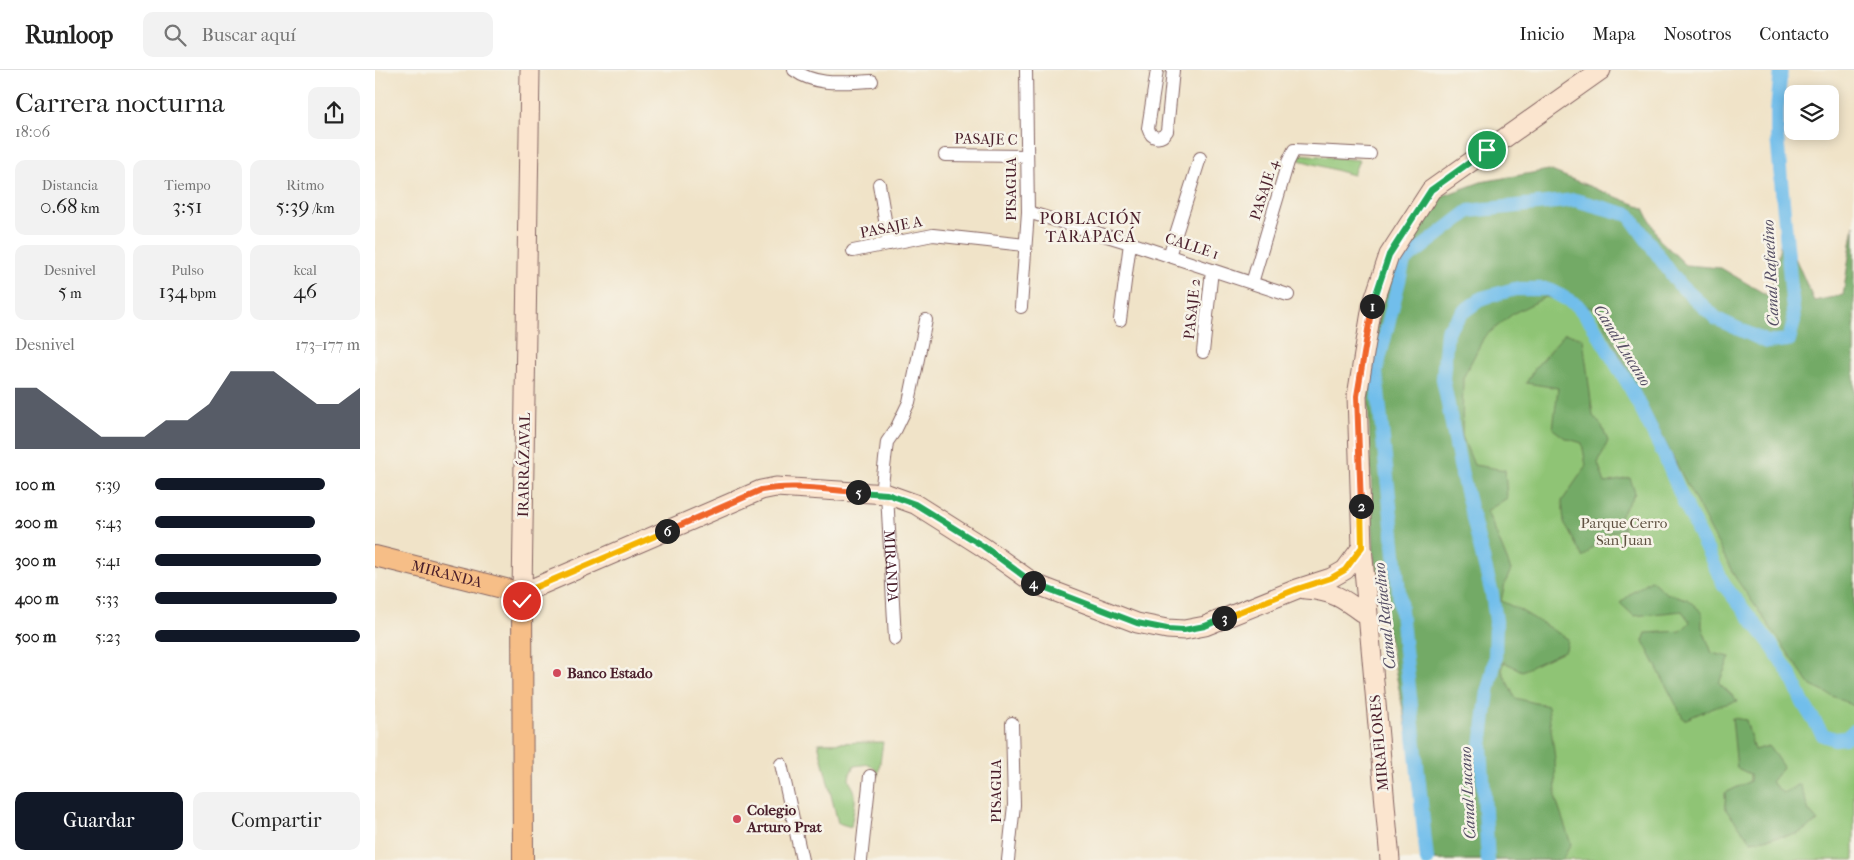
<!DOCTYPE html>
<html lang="es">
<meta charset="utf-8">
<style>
body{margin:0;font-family:"IM FELL French Canon",serif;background:#f2f2f2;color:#222;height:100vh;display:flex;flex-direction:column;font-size:19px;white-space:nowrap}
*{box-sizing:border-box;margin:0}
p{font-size:16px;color:#767676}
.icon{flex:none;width:28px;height:28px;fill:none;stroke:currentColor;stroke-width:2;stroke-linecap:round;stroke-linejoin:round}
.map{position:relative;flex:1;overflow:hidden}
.side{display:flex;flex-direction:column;background:#fff;width:375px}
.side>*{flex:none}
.fabs{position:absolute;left:1409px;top:15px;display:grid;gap:10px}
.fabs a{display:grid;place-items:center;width:55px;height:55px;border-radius:10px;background:#fff;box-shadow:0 2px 12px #0003;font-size:25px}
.pin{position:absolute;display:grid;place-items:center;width:42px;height:42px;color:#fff;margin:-21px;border:2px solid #fff;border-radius:50%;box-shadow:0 1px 5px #0007}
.km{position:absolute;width:25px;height:25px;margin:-12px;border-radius:50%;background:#222;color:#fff;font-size:14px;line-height:25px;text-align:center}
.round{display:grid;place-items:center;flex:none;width:52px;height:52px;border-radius:10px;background:#f2f2f2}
.headline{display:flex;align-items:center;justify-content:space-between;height:85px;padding:0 15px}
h1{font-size:28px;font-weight:600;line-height:38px}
.metrics{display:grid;grid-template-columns:repeat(3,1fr);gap:8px;height:85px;padding:5px 15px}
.metrics div{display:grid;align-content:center;border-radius:10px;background:#f2f2f2;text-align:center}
.metrics b{font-size:21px;font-weight:600}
.metrics small{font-size:14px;font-weight:400}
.metrics p{font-size:14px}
.chart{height:140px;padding:10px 15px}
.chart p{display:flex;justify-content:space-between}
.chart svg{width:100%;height:90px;margin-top:5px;fill:#111827;opacity:.7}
.cta{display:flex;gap:10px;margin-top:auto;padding:10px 15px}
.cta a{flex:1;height:58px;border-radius:10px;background:#111827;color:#fff;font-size:20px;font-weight:600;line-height:58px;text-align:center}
.cta a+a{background:#f2f2f2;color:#222}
ul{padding:0 15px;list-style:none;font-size:16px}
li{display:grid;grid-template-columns:80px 60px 1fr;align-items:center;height:38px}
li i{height:12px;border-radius:6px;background:#111827}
header{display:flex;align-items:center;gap:30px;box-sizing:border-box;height:70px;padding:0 25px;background:#fff;border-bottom:1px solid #e0e0e0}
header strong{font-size:24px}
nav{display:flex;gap:28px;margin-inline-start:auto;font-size:18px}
.search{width:350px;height:45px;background:#f2f2f2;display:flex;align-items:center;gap:12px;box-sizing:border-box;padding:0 18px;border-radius:10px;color:#767676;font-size:19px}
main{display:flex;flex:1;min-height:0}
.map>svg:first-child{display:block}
</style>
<header>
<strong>Runloop</strong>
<div class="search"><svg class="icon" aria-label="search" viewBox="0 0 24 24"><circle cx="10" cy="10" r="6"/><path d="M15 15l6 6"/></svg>Buscar aquí</div>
<nav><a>Inicio</a><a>Mapa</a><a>Nosotros</a><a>Contacto</a></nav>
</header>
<main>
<section class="side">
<div class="headline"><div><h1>Carrera nocturna</h1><p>18:06</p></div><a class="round"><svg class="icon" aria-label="share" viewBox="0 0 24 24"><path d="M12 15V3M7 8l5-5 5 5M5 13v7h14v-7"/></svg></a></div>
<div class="metrics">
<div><p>Distancia</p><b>0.68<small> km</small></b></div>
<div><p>Tiempo</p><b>3:51</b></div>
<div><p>Ritmo</p><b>5:39<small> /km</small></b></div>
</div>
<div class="metrics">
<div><p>Desnivel</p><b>5<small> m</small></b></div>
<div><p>Pulso</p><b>134<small> bpm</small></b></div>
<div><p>kcal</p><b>46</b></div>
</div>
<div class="chart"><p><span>Desnivel</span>173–177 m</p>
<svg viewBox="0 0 160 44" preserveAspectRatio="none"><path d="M0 44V14L10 14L20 22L30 30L40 38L50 38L60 38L70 30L80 30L90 22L100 6L110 6L120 6L130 14L140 22L150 22L160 14V44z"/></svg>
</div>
<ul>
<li><b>100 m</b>5:39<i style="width:83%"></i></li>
<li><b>200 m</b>5:43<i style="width:78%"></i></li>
<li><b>300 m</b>5:41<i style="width:81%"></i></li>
<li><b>400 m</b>5:33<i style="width:89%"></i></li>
<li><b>500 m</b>5:23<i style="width:100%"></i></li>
</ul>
<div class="cta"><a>Guardar</a><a>Compartir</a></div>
</section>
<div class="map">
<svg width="1479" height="790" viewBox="0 0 1479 790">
<rect width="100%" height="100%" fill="#f7f3e8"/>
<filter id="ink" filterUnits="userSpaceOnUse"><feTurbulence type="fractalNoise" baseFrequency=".02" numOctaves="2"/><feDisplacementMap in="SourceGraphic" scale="10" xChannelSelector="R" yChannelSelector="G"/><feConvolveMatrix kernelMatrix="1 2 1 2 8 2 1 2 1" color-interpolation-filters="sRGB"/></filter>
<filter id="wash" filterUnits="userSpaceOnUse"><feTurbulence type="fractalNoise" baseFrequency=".0096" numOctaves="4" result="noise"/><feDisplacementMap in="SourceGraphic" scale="20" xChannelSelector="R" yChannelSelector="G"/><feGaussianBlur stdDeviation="1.12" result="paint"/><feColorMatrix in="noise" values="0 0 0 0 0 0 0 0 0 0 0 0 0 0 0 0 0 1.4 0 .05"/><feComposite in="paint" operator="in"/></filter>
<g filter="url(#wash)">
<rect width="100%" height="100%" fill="#f0e3c8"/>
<!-- green -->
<path fill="#8fc475" stroke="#6c7250" d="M 925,84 L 984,90 L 978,105 L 924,90 Z
M 1029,191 L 1303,213 L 1479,309 L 1479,790 L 1052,790 L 1001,302 Z
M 508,672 L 503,706 L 500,699 L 494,694 L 479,696 C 468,715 479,711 480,725 C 481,735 477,747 476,757 L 463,753 L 443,673 Z"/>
<!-- forest -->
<path fill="#73aa66" stroke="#5e6448" d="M 1174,100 L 1269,138 L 1284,169 L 1311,195 L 1346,198 L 1395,227 L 1408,160 L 1439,231 L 1468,225 L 1479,155 L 1479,636 L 1436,616 L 1360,507 L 1221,239 L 1171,227 L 1139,243 L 1109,267 L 1088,308 L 1087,366 L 1099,395 L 1130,400 L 1132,428 L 1112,441 L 1136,500 L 1130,513 L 1126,531 L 1145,540 L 1193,569 L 1191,580 L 1147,601 L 1129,592 L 1127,601 L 1140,628 L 1173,636 L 1180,689 L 1181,730 L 1196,774 L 1187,790 L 1057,790 L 999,489 L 993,325 L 1004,240 L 1022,186 L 1062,128 L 1106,112 Z
M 1190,263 L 1208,269 L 1218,346 L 1227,356 L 1233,371 L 1223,393 L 1230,413 L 1255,408 L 1260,423 L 1245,446 L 1249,459 L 1229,464 L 1208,488 L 1189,452 L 1187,431 L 1211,396 L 1207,373 L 1190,368 L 1178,359 L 1183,318 L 1151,313 L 1160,298 Z
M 1276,510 L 1291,523 L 1312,529 L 1327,542 L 1327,557 L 1337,583 L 1355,587 L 1344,613 L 1363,631 L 1339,637 L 1309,650 L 1268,571 L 1271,563 L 1306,561 L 1315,552 L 1307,541 L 1259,546 L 1245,533 L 1258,522 Z
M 1357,648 L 1371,650 L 1379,680 L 1394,676 L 1408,697 L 1396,712 L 1408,723 L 1425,714 L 1434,741 L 1443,751 L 1423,764 L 1376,771 L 1351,740 L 1350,723 L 1375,711 L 1375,704 L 1362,698 Z"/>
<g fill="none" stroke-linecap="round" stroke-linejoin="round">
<!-- canal -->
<path stroke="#71beeb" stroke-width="14" d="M 1052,790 L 1001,302 L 1029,191 L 1094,141 L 1200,130 L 1254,145 L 1303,213 L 1342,249 L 1392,272 L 1414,270 L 1419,251 L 1402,66 L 1402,40 L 1406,0
M 1113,790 L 1106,676 L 1113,621 L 1120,590 L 1121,551 L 1117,524 L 1087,405 L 1068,309 L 1072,261 L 1088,242 L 1107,228 L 1140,219 L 1173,219 L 1202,235 L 1216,252 L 1255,317 L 1290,387 L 1308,430 L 1349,515 L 1395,573 L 1416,606 L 1428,633 L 1448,665 L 1460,669 L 1471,668 L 1479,661"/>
</g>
</g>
<g filter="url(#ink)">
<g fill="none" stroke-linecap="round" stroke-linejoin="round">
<!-- street casing -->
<g stroke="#846462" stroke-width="14">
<g id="street">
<path d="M 419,0 C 442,17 470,12 497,11"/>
<path d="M 782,0 L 773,58 C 776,69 786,71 792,61 L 798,0"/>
<path d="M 570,85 L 652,86"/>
<path d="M 504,114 L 514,174"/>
<path d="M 653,142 L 755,173 L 913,225"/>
<path d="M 478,181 L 558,165 L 650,175"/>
<path d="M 794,186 L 825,88"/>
<path d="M 877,213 L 913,92 L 919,80 L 995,84"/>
<path d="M 646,237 L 653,142 L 651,0"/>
<path d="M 745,250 L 755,173"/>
<path d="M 828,282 L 837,200"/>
<path d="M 506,424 L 512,372 L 521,359 L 534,332 L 551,250"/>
<path id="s1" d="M 512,424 L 520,569"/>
<path d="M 406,694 L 427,790"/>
<path d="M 486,790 L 495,706"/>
<path d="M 633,790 L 639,735 L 637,653"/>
</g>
</g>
<!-- secondary casing -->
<g stroke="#846462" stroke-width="21">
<path id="secondary" d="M 155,0 L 147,523 L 386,420 L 401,417 L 512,424 L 540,434 L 608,477 L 660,514 L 762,553 L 792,559 L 809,560 L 830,556 L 922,519 L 956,508 L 970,500 L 987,477
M 930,519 C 960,521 970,530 993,547
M 1015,790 L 987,477 L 982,326 L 997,236 L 1014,185 L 1056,120 L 1226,0"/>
</g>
<!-- primary casing -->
<g stroke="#846462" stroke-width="22">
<g id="primary">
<path id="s2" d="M 0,486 L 147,523 L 148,790"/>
</g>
</g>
<!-- street -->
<use href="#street" stroke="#fff" stroke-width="12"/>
<!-- secondary -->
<use href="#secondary" stroke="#fbe5cf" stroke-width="19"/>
<!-- primary -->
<use href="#primary" stroke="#f6be87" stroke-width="20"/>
</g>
</g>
<g fill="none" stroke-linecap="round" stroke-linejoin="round" filter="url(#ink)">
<!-- split-1 casing -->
<g stroke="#fff" stroke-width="10">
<path id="split-1" d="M 997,236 L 1014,185 L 1056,120 L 1112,80"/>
</g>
<!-- split-2 casing -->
<g stroke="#fff" stroke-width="10">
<path id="split-2" d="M 986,436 L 982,326 L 997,236"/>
</g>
<!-- split-3 casing -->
<g stroke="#fff" stroke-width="10">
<path id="split-3" d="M 849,548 L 922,519 L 956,508 L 970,500 L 987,477 L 986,436"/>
</g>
<!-- split-4 casing -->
<g stroke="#fff" stroke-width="10">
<path id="split-4" d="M 658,513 L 762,553 L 792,559 L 809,560 L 830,556 L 849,548"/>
</g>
<!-- split-5 casing -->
<g stroke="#fff" stroke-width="10">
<path id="split-5" d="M 483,422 L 512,424 L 540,434 L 608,476 L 658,513"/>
</g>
<!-- split-6 casing -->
<g stroke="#fff" stroke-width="10">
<path id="split-6" d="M 292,461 L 386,420 C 418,414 451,420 483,422"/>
</g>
<!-- split-7 casing -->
<g stroke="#fff" stroke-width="10">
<path id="split-7" d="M 147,531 L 147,523 L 292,461"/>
</g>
<!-- split-1 -->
<use href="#split-1" stroke="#22a559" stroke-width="6"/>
<!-- split-2 -->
<use href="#split-2" stroke="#f0652b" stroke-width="6"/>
<!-- split-3 -->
<use href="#split-3" stroke="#f5b400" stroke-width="6"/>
<!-- split-4 -->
<use href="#split-4" stroke="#22a559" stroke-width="6"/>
<!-- split-5 -->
<use href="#split-5" stroke="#22a559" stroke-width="6"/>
<!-- split-6 -->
<use href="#split-6" stroke="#f0652b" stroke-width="6"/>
<!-- split-7 -->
<use href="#split-7" stroke="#f5b400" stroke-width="6"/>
</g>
<!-- markers -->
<g fill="#d1495b" stroke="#f7f3e8" stroke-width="2">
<circle cx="182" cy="603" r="5"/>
<circle cx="362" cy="749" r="5"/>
</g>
<g text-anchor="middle" stroke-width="5" stroke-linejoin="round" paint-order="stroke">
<!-- street labels -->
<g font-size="15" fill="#4a1f2b" stroke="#f7f3e8">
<text transform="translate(611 69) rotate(1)" y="5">PASAJE C</text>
<text transform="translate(636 119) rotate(-90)" y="5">PISAGUA</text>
<text transform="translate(889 120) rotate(-72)" y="5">PASAJE 4</text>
<text transform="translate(516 157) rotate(-11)" y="5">PASAJE A</text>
<text transform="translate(817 176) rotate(18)" y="5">CALLE 1</text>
<text transform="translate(817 239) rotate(-84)" y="5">PASAJE 2</text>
<text transform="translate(149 395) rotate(-89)" y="5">IRARRÁZAVAL</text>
<text dy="5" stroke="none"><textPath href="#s1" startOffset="72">MIRANDA</textPath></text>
<text dy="5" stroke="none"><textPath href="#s2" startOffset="74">MIRANDA</textPath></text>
<text transform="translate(1004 673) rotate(-95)" y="5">MIRAFLORES</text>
<text transform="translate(621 721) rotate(-90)" y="5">PISAGUA</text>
</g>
<!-- park labels -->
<g font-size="15" fill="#5f5141" stroke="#f7f3e8">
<text x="1249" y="458">Parque Cerro<tspan x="1249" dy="17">San Juan</tspan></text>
</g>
<!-- poi labels -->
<g font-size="15" font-weight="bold" fill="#4a1f2b" stroke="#f7f3e8" text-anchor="start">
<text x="192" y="608">Banco Estado</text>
<text x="372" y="745">Colegio<tspan x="372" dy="17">Arturo Prat</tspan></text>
</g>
<!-- neighbourhood labels -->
<g font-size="16" letter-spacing="1" fill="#4a1f2b" stroke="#f7f3e8">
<text x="716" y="154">POBLACIÓN<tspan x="716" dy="18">TARAPACÁ</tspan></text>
</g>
<!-- water labels -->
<g font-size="16" font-style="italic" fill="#564f65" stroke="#f7f3e8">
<text transform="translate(1395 203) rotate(-93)" y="6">Canal Rafaelino</text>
<text transform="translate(1248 275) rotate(58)" y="6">Canal Lucano</text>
<text transform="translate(1009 546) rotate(-96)" y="6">Canal Rafaelino</text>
<text transform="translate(1092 723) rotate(-93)" y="6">Canal Lucano</text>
</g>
</g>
</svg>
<div class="fabs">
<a><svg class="icon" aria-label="layers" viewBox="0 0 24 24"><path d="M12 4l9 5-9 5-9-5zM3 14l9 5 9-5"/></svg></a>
</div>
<div class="pin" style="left:1112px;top:80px;background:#1e9e55"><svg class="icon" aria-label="arrive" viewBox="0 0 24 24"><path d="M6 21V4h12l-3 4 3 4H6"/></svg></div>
<div class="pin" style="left:147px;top:531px;background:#d93025"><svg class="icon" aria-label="check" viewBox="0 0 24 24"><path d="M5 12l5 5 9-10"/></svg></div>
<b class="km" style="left:997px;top:236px">1</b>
<b class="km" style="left:986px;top:436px">2</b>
<b class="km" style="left:849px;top:548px">3</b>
<b class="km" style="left:658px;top:513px">4</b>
<b class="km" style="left:483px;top:422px">5</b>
<b class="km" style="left:292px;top:461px">6</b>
</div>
</main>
